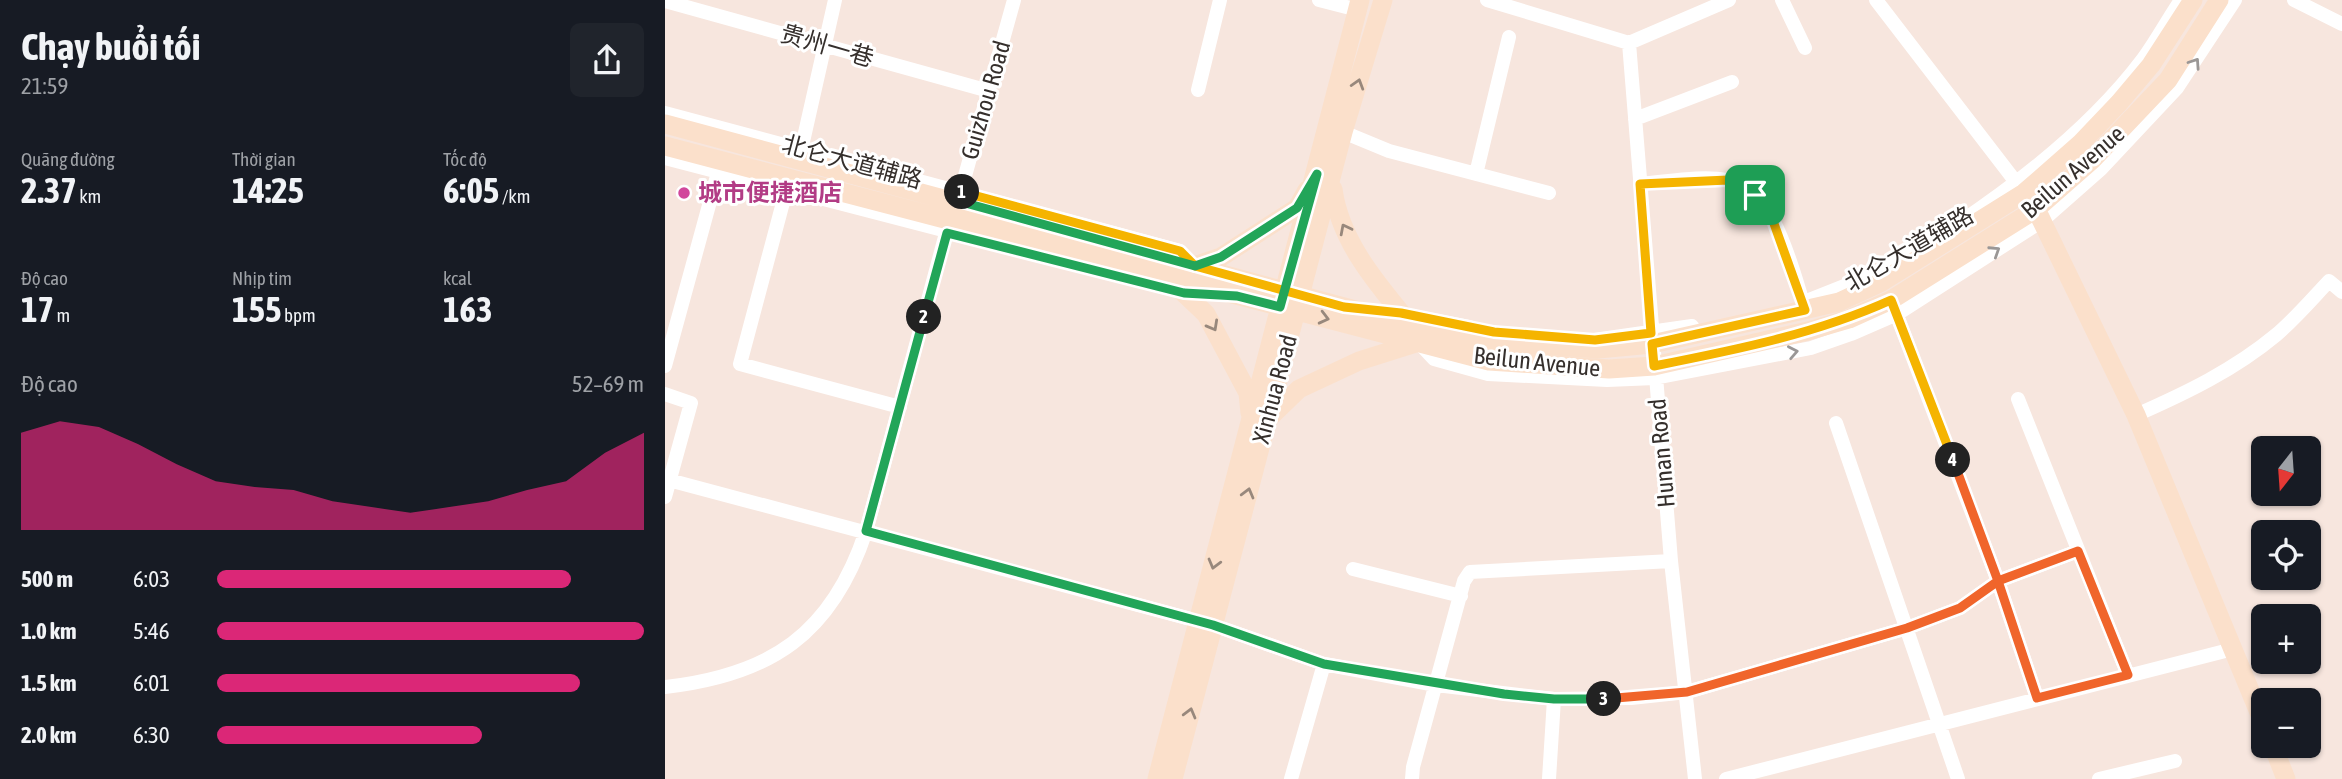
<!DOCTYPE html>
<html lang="vi">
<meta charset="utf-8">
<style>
body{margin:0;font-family:"Asap Condensed","Noto Sans SC",sans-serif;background:#20242c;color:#f1f3f6;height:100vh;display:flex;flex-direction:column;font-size:26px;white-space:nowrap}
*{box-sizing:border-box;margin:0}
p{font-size:23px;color:#9ea1a6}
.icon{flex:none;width:38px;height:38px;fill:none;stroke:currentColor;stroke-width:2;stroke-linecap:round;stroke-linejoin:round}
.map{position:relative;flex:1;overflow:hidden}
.side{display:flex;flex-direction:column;background:#171b24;width:665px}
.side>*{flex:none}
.needle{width:46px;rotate:197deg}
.fabs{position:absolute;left:1586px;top:436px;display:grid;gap:14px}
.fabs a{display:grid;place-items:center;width:70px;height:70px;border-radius:10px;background:#171b24;box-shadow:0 2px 5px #0004;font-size:35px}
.pin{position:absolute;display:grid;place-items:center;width:60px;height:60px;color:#fff;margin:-30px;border-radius:14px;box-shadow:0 4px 10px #0006}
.km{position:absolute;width:35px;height:35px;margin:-18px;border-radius:50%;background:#222;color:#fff;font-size:19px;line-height:35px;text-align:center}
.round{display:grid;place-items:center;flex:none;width:74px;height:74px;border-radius:10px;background:#20242c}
.overview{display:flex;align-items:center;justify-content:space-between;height:119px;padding:0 21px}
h1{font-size:38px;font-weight:700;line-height:52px}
.metrics{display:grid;grid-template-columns:repeat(3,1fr);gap:10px;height:119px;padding:7px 21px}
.metrics div{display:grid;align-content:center}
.metrics b{font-size:35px;font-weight:700}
.metrics small{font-size:19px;font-weight:400}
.metrics p{font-size:19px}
.chart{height:196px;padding:14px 21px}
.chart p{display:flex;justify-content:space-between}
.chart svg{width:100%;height:126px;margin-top:7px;fill:#db2777;opacity:.7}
ul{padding:0 21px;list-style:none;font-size:23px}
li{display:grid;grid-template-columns:112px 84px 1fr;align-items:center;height:52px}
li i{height:18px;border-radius:9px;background:#db2777}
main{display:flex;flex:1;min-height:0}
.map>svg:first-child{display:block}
</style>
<main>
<section class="side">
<div class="overview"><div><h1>Chạy buổi tối</h1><p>21:59</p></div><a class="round"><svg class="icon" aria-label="share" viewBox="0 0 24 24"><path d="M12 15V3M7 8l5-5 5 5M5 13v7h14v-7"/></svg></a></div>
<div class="metrics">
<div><p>Quãng đường</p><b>2.37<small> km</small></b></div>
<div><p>Thời gian</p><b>14:25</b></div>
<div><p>Tốc độ</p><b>6:05<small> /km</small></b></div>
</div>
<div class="metrics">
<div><p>Độ cao</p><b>17<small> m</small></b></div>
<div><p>Nhịp tim</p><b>155<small> bpm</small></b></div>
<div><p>kcal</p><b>163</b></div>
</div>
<div class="chart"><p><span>Độ cao</span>52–69 m</p>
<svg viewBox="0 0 160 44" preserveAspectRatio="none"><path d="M0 44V10L10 6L20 8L30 14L40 21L50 27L60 29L70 30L80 34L90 36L100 38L110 36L120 34L130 30L140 27L150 17L160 10V44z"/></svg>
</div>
<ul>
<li><b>500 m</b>6:03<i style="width:83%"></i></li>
<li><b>1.0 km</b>5:46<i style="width:100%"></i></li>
<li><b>1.5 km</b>6:01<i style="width:85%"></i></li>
<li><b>2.0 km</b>6:30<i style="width:62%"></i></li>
</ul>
</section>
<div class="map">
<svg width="1677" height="779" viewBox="0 0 1677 779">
<rect width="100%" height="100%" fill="#f7e6de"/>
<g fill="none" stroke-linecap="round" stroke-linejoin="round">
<!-- minor -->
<path stroke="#fff" stroke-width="14" d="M 654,0 L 693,10
M 822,0 L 964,43 L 1064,0
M 1117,0 L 1140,48
M 1211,0 L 1357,190
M 1629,0 L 1677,24
M 0,1 L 324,91
M 964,43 L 1006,561 L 1030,779
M 533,90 L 555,0
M 0,113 L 515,251 L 529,266
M 970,119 L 1067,82
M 678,132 L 724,151 L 884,193
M 135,155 L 170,0
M 0,158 L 517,292
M 811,174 L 844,37
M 124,180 L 75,364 L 235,407
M 975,184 C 1002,182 1035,175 1062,180 C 1110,188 1127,269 1140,309
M 293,201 L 349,0
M 1294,223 C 1361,178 1429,124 1478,59 C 1492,40 1503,19 1516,0
M 1139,302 L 1207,275 L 1274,235
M 1229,308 L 1333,581 L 1372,698
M 732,313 L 805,327
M 929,340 L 1027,326
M 754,343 L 769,359 L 823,374 L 942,380 L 990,378 L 1146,348 L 1186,334 L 1232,314 L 1377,221 L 1436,169 L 1512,88 L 1570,0
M 0,366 L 55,165
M 0,394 L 26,403 L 0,497
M 1353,399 L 1463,675
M 1471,415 C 1521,393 1569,370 1611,335 C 1630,319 1647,299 1664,281 L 1677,292
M 1171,423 L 1293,779
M 0,479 L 548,625 L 659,664 L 771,685 L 889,699 L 966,698 L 1022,692 L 1242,628 L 1295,608 L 1333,581 L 1413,551
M 688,569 L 796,596
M 0,687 C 106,675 167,634 201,531 L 284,222
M 626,779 L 659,664
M 747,779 L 748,767 L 799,581 L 805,572 L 1006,561
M 884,779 L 889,699
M 1061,779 L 1568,649
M 1434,779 L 1510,761"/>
<!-- major -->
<path stroke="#fbe0cb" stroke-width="19" d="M 0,124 L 746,325 L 832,342 L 933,349 L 987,344 L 1174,302 L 1215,283 L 1359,193 L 1415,144 L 1454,103 L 1486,65 L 1528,0
M 0,146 L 824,361 L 944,369 L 989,366 L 1143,331 L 1184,319 L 1226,300 L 1371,209 L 1428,159 L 1503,80 L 1554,0
M 668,189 C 675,242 713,285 746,325
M 1371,209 L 1471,415 L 1598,722
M 529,266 L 556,257 L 632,208 L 642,190
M 505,280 L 541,314 L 583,393 L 585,413
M 603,419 L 634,389 L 694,361 L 751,343
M 1608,746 L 1621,779
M 492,779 L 695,0
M 508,779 L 678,132 L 718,0"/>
</g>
<!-- one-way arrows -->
<defs><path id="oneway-chevron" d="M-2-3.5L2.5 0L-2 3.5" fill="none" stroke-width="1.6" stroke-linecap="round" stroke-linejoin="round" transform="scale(1.75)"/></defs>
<g stroke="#9a9796">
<use href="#oneway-chevron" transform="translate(1530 63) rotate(-56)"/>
<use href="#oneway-chevron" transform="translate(1330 251) rotate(-33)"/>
<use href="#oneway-chevron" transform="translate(1128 352) rotate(-11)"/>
</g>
<g stroke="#98887c">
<use href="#oneway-chevron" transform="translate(693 84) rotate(-73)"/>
<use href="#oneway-chevron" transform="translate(680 229) rotate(-117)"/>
<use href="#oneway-chevron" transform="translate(659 318) rotate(14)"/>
<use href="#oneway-chevron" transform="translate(548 326) rotate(61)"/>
<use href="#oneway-chevron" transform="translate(583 493) rotate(-75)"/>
<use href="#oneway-chevron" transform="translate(549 564) rotate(105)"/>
<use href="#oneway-chevron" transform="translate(525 713) rotate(-75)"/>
</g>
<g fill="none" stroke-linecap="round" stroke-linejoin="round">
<!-- split-1 casing -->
<g stroke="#fff" stroke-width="14">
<path id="split-1" d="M 297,192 L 515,251 L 530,266 L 679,307 L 736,313 L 829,332 L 930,340 L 986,333 L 975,184 L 1063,180 L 1090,195"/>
</g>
<!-- split-2 casing -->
<g stroke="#fff" stroke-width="14">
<path id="split-2" d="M 259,317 L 282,233 L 519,293 L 572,296 L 615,307 L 652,174 L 632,208 L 556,257 L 530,266 L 293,201 L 297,192"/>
</g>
<!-- split-3 casing -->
<g stroke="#fff" stroke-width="14">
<path id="split-3" d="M 259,317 L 201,531 L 548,625 L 659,664 L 839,694 L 889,699 L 939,699"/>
</g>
<!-- split-4 casing -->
<g stroke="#fff" stroke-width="14">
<path id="split-4" d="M 939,699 L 1022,692 L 1242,628 L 1295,608 L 1333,581 L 1372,698 L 1463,675 L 1413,551 L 1333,581 L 1288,460"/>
</g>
<!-- split-5 casing -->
<g stroke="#fff" stroke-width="14">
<path id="split-5" d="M 1090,195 L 1107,218 L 1140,310 L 987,344 L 989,366 C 1070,350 1151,334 1226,300 L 1288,460"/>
</g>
<!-- split-1 -->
<use href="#split-1" stroke="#f5b400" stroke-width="9"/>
<!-- split-2 -->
<use href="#split-2" stroke="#22a559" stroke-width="9"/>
<!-- split-3 -->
<use href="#split-3" stroke="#22a559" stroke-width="9"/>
<!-- split-4 -->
<use href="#split-4" stroke="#f0652b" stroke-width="9"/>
<!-- split-5 -->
<use href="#split-5" stroke="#f5b400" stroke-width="9"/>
</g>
<!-- markers -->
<circle fill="#d1479c" stroke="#fff" stroke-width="2.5" cx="19" cy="193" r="7"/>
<g text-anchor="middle" stroke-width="6" stroke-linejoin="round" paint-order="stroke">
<!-- street labels -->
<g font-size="24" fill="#352f2c" stroke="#fff">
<text transform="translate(162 46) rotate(16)" y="8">贵州一巷</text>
<text transform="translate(321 100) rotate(-74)" y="8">Guizhou Road</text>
<text transform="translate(187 162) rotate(15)" y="8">北仑大道辅路</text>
<text transform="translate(1408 172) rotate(-41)" y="8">Beilun Avenue</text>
<text transform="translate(1244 249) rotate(-30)" y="8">北仑大道辅路</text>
<text transform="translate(872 362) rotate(6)" y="8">Beilun Avenue</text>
<text transform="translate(610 389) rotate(-75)" y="8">Xinhua Road</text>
<text transform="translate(997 453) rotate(-95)" y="8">Hunan Road</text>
</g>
<!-- hotel labels -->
<g font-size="24" font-weight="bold" fill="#b23c85" stroke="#fff" text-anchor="start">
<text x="33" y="201">城市便捷酒店</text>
</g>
</g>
</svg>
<div class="fabs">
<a><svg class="needle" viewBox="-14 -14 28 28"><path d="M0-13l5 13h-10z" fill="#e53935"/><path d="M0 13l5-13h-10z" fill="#9ea1a6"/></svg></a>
<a><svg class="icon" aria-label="locate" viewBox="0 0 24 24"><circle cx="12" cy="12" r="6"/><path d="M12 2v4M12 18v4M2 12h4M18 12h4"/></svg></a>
<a>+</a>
<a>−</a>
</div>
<div class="pin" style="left:1090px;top:195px;background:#1e9e55"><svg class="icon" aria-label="arrive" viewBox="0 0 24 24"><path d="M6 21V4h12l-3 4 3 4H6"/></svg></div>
<b class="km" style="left:297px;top:192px">1</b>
<b class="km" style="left:259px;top:317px">2</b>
<b class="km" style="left:939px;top:699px">3</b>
<b class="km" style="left:1288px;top:460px">4</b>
</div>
</main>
